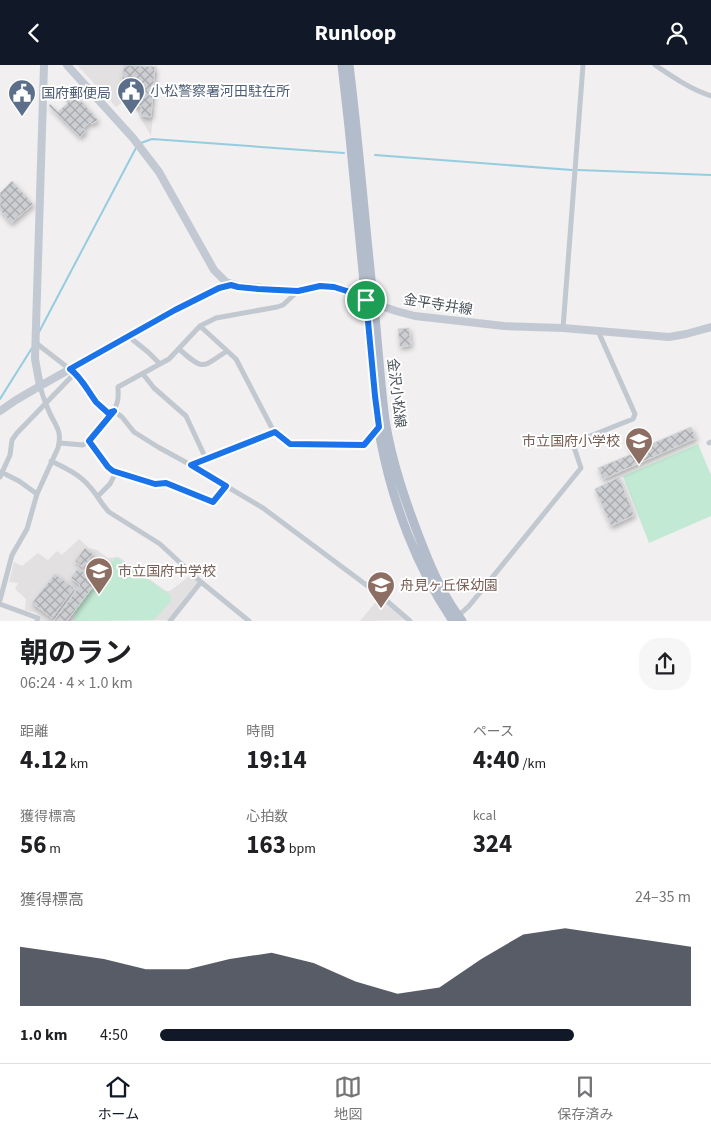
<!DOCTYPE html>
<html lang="ja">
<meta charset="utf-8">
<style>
body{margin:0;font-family:"Source Sans 3","Noto Sans JP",sans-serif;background:#f6f6f6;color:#202124;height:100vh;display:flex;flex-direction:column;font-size:19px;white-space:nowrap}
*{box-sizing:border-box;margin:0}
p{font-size:16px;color:#757577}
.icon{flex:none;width:28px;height:28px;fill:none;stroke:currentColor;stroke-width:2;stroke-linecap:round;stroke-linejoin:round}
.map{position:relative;height:556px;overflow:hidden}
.side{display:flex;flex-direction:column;background:#fff;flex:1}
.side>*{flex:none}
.pin{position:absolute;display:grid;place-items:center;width:42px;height:42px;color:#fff;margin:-21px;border:2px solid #fff;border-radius:50%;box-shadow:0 1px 5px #0007}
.round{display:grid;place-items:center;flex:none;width:52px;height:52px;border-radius:20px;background:#f6f6f6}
.summary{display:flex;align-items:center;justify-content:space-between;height:85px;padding:0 20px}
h1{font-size:28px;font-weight:700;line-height:38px}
.figures{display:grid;grid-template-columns:repeat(3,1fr);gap:8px;height:85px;padding:5px 20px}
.figures div{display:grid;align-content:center}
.figures b{font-size:25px;font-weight:700}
.figures small{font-size:14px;font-weight:400}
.figures p{font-size:14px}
.chart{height:140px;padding:10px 20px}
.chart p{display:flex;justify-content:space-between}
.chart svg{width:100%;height:90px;margin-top:5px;fill:#111827;opacity:.7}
ul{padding:0 20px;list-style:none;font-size:16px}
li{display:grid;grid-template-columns:80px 60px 1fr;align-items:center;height:38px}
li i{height:12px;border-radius:6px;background:#111827}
header{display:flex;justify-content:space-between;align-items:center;height:65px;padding:0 20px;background:#111827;color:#fff;font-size:22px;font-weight:700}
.tabs{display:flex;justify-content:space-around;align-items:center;height:70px;border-top:1px solid #e0e0e0;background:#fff;font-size:14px;color:#757577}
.tabs a{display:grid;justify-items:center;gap:2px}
.tabs .on{color:#111827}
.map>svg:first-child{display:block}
</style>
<header><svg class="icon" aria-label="back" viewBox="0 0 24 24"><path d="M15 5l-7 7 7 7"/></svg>Runloop<svg class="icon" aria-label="person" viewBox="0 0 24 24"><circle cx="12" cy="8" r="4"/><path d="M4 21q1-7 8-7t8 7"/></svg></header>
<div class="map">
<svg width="711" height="556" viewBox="0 0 711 556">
<defs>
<pattern id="building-cross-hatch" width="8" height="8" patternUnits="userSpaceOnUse" patternTransform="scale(1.25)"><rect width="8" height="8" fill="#ccced2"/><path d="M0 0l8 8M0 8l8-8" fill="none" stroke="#a8aaad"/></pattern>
<filter id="shadow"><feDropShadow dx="1.5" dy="3" stdDeviation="2.5" flood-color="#0004"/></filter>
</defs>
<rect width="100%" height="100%" fill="#f1efef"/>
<!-- education -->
<path fill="#e2e0e0" d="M 77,0 L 137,0 L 157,1 L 151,71 L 129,33 L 116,42 Z
M 79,474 L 89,483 L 97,485 L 108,493 L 119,492 L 166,526 L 170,526 L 191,510 L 199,517 L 168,555 L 40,556 L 41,552 L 36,548 L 25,545 L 26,534 L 15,524 L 18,518 L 9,517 L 14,497 L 22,501 L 38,488 L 48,495 L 57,486 L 62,490 Z
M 379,533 L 406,555 L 360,556 Z"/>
<!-- park -->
<path fill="#c2e9d4" d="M 698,379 L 711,410 L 711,451 L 649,478 L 623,411 Z
M 116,492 L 170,530 L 171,536 L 154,555 L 74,556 L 76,542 Z"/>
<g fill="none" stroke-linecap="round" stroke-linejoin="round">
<!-- stream -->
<path stroke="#95cce0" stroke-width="2" d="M 141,78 L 152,74 L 344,88
M 375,90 L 572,105
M 578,105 L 711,110
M 39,267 L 137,81
M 0,334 L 32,283"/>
</g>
<!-- building -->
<path fill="url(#building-cross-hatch)" stroke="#d3d5d9" filter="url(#shadow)" d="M 124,0 L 155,2 L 151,52 L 141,51 L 141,41 L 134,41 L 135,30 L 129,30 L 129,22 L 121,21 Z
M 74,28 L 98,55 L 92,59 L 90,57 L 83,64 L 86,66 L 80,72 L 49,41 L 50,39 L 58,47 L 68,38 L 66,36 Z
M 12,116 L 33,139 L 11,158 L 0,145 L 0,128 Z
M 409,263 L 411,280 L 400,282 L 398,264 Z
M 691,362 L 696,373 L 603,414 L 598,403 L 632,389 L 625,373 L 636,368 L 642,383 Z
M 619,412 L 634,450 L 611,461 L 595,424 Z
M 85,483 L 93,489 L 83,502 L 75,496 Z
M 102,493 L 110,499 L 67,556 L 54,556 L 80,520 L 71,513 L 78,503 L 89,511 Z
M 55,509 L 74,523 L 52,553 L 32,538 Z"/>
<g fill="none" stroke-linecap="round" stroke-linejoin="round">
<!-- street -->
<path stroke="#c1c8cf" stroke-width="5" d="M 655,0 C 673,12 690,24 711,31
M 200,261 L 236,294 L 273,365 L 290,379 L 364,380 L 379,363
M 563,263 L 583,0
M 128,271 L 148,287 L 160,299
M 36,278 L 76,309 L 96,337 L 108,348 L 114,346 L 122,352 L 134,367 L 158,382 L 189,399 L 263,443 L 381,531 L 410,556
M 179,284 C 204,306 201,303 227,286
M 143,309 L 154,323 L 186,351 L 206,394
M 89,376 L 108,402 L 113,406 L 155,419 L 166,418 L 213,437 L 226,421
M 60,378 L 83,380 C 93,373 114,350 117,338 C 119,333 118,327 118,322 L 169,294 L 200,261 L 216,253 L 277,242 L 283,240 L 298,226
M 709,378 L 711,377
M 51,396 C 65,403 79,409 89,421 C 97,429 101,439 109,447 L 160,479 L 201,517 L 249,556
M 191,400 L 275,367
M 1,407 L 19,416 L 37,429
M 0,412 L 10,390 L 12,375 L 17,368 L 75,308
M 98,431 L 110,419 L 116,407
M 0,535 L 12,490 L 27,464 L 37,429 L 58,383 C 63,364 54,360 48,344 C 45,337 42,329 40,321
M 0,539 L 38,553 L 37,556
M 458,551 L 469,541 L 581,403 L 574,382 L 575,377 L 633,354 L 635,349 L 598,266
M 170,556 L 201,517"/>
<!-- secondary -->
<path stroke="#c2c9d3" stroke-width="8" d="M 44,0 L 35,294 L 40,321 L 175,245 L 219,223 L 231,219
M 67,0 L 133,73 L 159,107 L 214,205 L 226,217 L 238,221 L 298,226 L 321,221 L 334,222 L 350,227 L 373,238 L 396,246 L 415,251 L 504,261 L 563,263 L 669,272 L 686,269 L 711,262
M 0,346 L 16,335 L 40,321"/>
<!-- primary -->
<path stroke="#b2bcca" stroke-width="9" d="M 342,0 L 349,62 L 375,331 C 377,346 378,362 381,377 C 393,439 417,503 453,556
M 349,0 C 359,80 365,161 374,242 C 378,279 380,317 385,355 C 392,399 407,441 423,482 C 433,508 445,534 462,556"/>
</g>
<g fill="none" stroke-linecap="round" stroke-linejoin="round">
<!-- route casing -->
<g stroke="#fff" stroke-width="10">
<path id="route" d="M 231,220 L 238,222 L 258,224 L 298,226 L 320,221 L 334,222 L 350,227 L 366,235 L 375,331 L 379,362 L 364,380 L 290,379 L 275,367 L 191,400 L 226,421 L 213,437 L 166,418 L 155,419 L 113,406 L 108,402 L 89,376 L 114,346 L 108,348 C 104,344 100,341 96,337 C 87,325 82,313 70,304 L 175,245 L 219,223 Z"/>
</g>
<!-- route -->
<use href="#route" stroke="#1a73e8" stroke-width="6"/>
</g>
<!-- icons -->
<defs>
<g id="civic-pin" transform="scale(1.4375)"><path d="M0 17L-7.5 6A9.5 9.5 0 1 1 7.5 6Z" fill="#5c6f8a" stroke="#fff"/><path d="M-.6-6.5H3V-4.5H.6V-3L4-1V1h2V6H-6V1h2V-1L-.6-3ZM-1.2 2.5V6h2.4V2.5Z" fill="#fff"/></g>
<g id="school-pin" transform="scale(1.4375)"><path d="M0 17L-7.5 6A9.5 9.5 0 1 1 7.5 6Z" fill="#8d6e63" stroke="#fff"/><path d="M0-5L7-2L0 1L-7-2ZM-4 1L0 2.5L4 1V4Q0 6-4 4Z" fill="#fff"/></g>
</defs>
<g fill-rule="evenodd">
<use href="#civic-pin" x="131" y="26"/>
<use href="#civic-pin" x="22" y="28"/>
<use href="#school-pin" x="639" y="376"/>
<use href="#school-pin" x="99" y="506"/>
<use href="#school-pin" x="381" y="520"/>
</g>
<g text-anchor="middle" stroke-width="4" stroke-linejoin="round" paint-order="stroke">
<!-- service labels -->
<g font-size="14" fill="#4e5e75" stroke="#fff" text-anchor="start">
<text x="150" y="31">小松警察署河田駐在所</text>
<text x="41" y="33">国府郵便局</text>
</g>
<!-- street labels -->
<g font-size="14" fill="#495159" stroke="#fff">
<text transform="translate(438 239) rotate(9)" y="5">金平寺井線</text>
<text transform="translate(397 328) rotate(83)" y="5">金沢小松線</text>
</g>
<!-- education labels -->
<g font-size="14" fill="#785e54" stroke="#fff" text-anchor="start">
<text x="620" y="381" text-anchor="end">市立国府小学校</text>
<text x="118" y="511">市立国府中学校</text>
<text x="400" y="525">舟見ヶ丘保幼園</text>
</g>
</g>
</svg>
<div class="pin" style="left:366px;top:235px;background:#1e9e55"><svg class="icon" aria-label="arrive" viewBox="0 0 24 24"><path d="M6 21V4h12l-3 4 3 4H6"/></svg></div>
</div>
<section class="side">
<div class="summary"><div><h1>朝のラン</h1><p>06:24 · 4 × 1.0 km</p></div><a class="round"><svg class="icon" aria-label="share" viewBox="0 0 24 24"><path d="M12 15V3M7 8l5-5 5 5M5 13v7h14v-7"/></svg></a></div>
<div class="figures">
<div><p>距離</p><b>4.12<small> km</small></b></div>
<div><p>時間</p><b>19:14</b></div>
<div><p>ペース</p><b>4:40<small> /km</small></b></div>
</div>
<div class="figures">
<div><p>獲得標高</p><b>56<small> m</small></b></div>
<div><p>心拍数</p><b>163<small> bpm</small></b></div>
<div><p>kcal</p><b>324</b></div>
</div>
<div class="chart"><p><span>獲得標高</span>24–35 m</p>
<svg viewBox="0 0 160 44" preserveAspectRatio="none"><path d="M0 44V15L10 18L20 21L30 26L40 26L50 21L60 18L70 23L80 32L90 38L100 35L110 21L120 9L130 6L140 9L150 12L160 15V44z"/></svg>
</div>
<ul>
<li><b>1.0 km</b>4:50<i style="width:78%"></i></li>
</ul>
</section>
<nav class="tabs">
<a class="on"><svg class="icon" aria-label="home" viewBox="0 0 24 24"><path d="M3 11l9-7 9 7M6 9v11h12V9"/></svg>ホーム</a>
<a><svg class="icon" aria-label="map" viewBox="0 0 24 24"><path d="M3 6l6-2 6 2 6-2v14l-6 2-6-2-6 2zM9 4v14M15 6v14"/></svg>地図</a>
<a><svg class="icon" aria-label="saved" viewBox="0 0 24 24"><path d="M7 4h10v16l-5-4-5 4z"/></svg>保存済み</a>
</nav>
